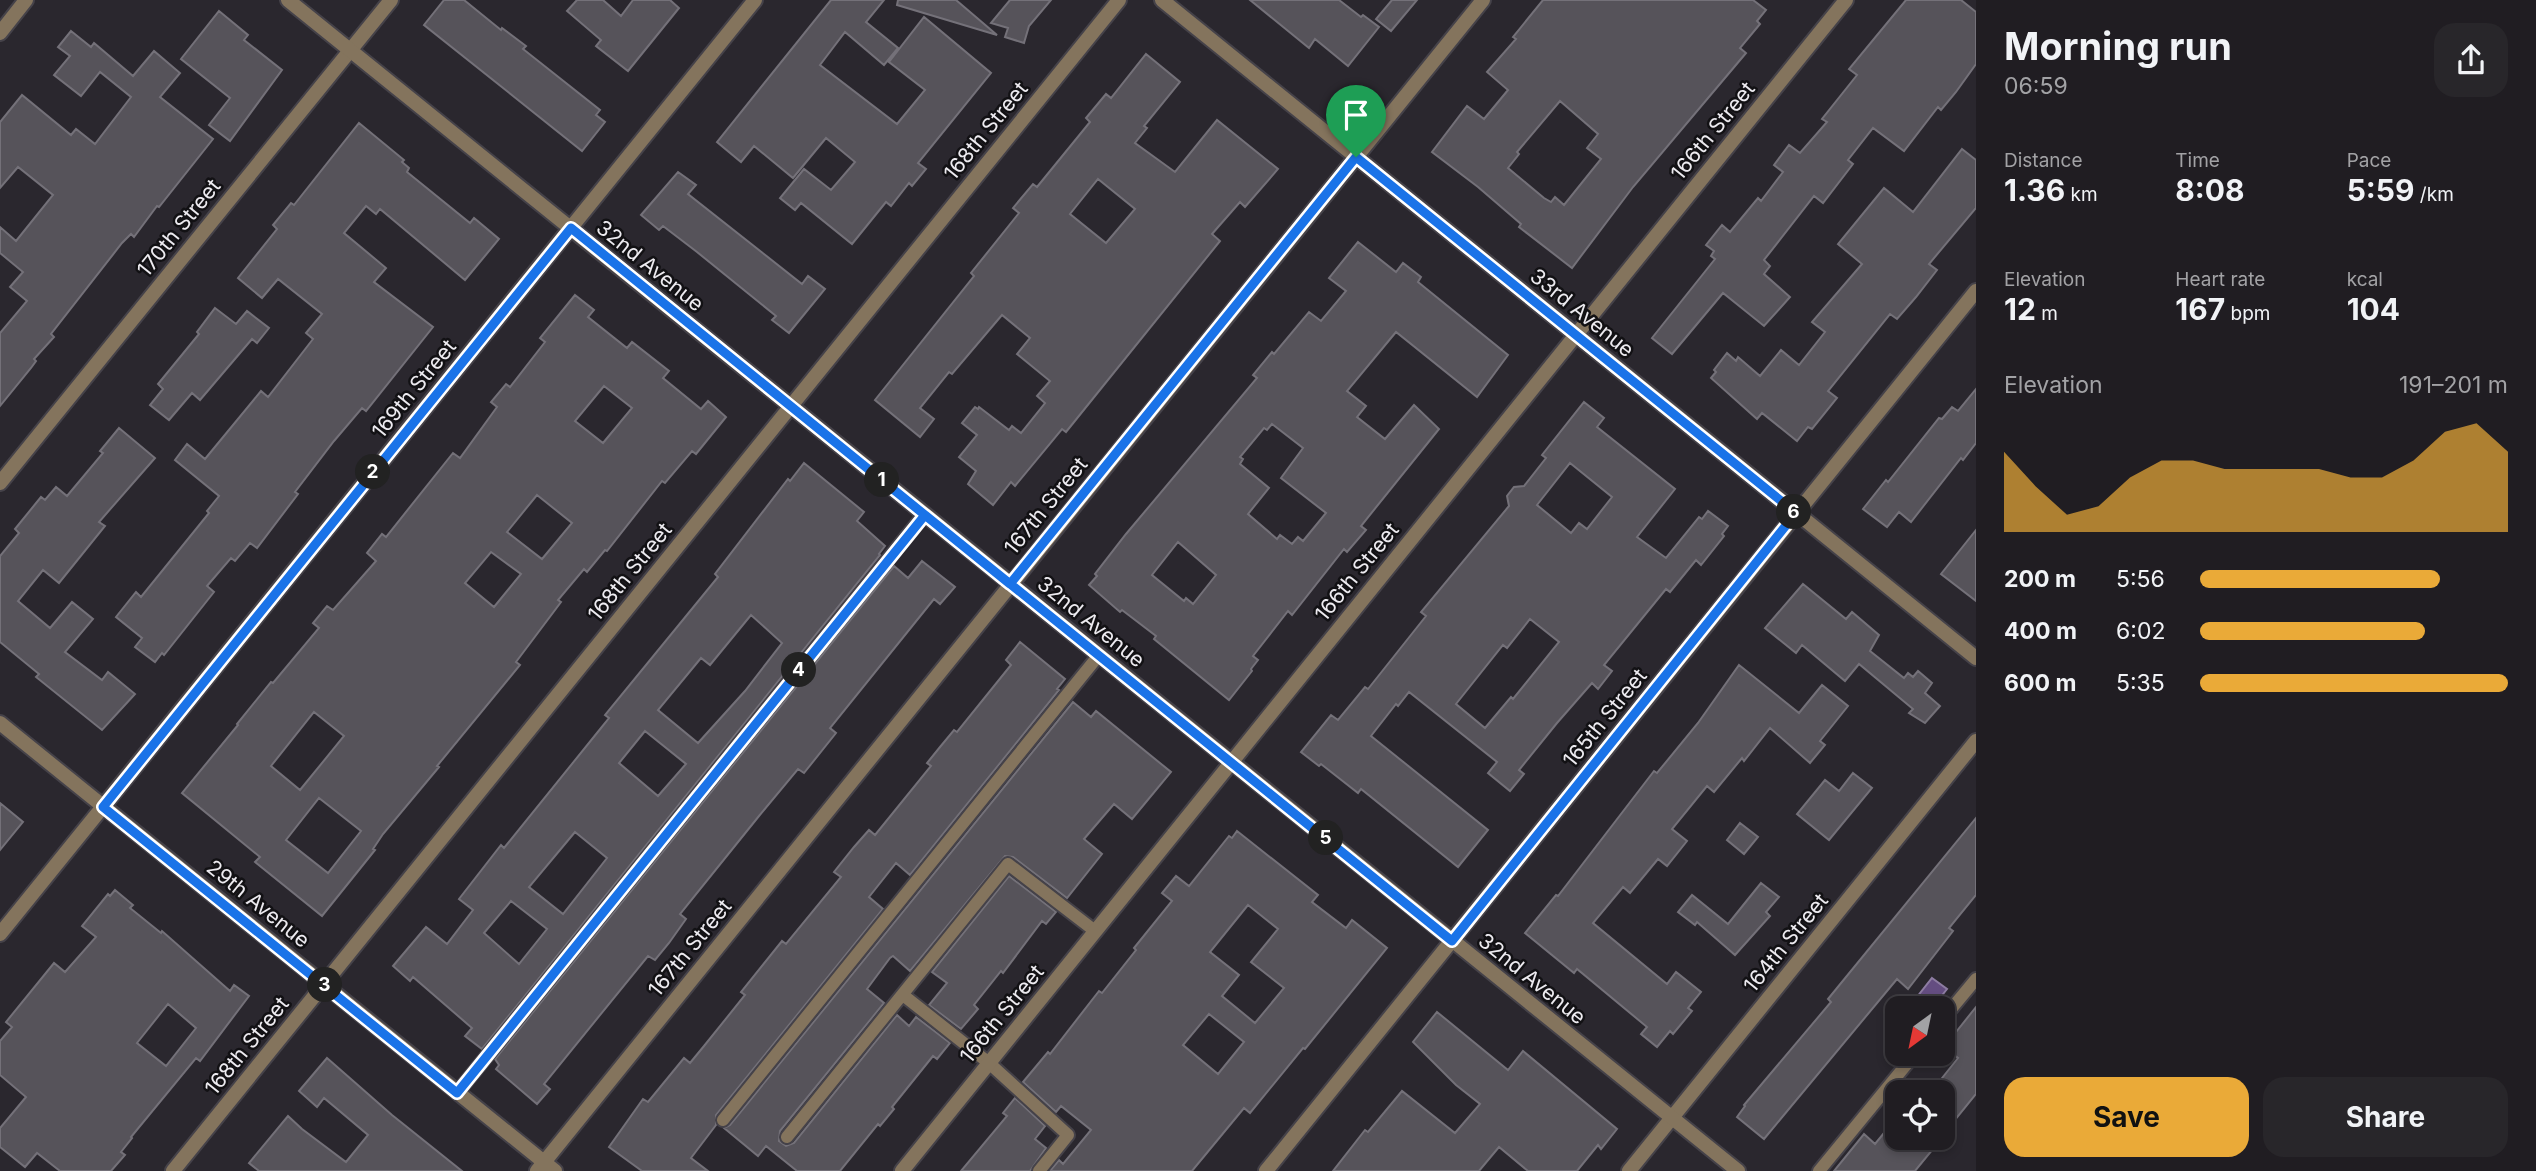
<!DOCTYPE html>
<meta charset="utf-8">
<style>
body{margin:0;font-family:Inter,sans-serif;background:#28262a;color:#f1f3f6;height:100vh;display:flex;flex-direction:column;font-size:26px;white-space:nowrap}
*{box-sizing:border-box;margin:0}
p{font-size:23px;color:#a2a2a5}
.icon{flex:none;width:38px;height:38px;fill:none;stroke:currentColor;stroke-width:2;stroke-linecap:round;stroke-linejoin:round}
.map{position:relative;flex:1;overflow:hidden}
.side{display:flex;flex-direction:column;background:#201d22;width:560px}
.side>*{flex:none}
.needle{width:46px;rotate:213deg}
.tools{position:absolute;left:1885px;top:996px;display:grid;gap:14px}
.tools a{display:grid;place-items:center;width:70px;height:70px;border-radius:14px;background:#201d22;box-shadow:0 4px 10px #0003,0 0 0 2px #3d3b40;font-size:35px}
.pin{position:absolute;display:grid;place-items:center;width:60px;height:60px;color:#fff;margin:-72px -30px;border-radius:50% 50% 50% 0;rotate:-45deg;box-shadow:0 0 7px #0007}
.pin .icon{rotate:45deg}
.km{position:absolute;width:35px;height:35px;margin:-18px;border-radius:50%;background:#222;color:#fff;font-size:19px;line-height:35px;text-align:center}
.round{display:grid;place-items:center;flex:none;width:74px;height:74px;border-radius:21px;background:#28262a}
.head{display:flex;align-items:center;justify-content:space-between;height:119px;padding:0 28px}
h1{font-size:38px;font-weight:700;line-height:52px}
.metrics{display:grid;grid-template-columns:repeat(3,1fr);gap:10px;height:119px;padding:7px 28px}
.metrics div{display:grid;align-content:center}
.metrics b{font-size:30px;font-weight:700}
.metrics small{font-size:19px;font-weight:400}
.metrics p{font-size:19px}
.chart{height:196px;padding:14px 28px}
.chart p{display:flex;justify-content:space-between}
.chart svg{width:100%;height:126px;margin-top:7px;fill:#eaaa38;opacity:.7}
.primary-button{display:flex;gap:14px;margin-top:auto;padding:14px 28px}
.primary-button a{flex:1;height:80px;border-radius:21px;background:#eaaa38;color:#111;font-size:28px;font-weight:700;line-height:80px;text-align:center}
.primary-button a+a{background:#28262a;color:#f1f3f6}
ul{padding:0 28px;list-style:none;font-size:23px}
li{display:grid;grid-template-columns:112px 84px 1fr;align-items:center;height:52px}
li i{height:18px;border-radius:9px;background:#eaaa38}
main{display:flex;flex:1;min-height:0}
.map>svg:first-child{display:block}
</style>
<main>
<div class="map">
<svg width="1976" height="1171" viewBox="0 0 1976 1171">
<rect width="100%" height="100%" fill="#2a272e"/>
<!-- water -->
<path fill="#644d81" stroke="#8d7ca2" stroke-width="2" d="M 1932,978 L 1947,989 L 1932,1008 L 1920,1008 L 1913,1002 Z"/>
<!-- building -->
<path fill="#56535a" stroke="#747179" stroke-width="2" fill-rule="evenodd" d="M 444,0 L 464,0 L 501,30 L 502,28 L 526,46 L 523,49 L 600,110 L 596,115 L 605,122 L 582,151 L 424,25 Z
M 577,0 L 603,0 L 621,16 L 633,0 L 670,0 L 679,8 L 628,71 L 596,46 L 601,40 L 567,11 Z
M 831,0 L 884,0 L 866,22 L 898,48 L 884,65 L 845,32 L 820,65 L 897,124 L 925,90 L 889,62 L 924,17 L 991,73 L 918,163 L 926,169 L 912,186 L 909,183 L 891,206 L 886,202 L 852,244 L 801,203 L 795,210 L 780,198 L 804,169 L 831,190 L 855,162 L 826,138 L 793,178 L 754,146 L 741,162 L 717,142 Z
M 898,0 L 956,0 L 997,35 L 897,5 Z
M 1010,0 L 1051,0 L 1029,26 L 1024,43 L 1005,37 L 1008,28 L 991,23 Z
M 1250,0 L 1339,0 L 1361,17 L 1363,15 L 1379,27 L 1348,66 L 1315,39 L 1309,48 Z
M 1392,0 L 1417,0 L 1391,31 L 1376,19 Z
M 1543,0 L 1753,0 L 1766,10 L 1757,21 L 1760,24 L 1740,48 L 1746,53 L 1633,187 L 1572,268 L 1519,227 L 1521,224 L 1478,187 L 1432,152 L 1467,106 L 1484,119 L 1508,90 L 1487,72 L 1516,39 L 1513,37 ZM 1560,101 L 1598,134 L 1587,148 L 1601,159 L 1564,205 L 1555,197 L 1551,202 L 1544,198 L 1508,168 L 1519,154 L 1517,152 Z
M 1906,0 L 1961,0 L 1976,12 L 1976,64 L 1956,92 L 1941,110 L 1938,107 L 1904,151 L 1873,128 L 1848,160 L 1853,164 L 1823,203 L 1814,196 L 1764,260 L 1770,266 L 1764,274 L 1790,297 L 1764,326 L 1723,293 L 1672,354 L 1652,338 L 1715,259 L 1711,256 L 1714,251 L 1706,245 L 1722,225 L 1730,232 L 1758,198 L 1761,201 L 1783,172 L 1774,165 L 1789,145 L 1800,153 L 1827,122 L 1822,119 L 1857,75 L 1849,69 Z
M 219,11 L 248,35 L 244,40 L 282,70 L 230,141 L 209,125 L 230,98 L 181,59 Z
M 71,31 L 91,47 L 94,43 L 133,76 L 154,51 L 180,73 L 160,97 L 213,139 L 159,207 L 157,206 L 134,237 L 131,234 L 122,243 L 51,334 L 54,337 L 34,359 L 36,361 L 31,368 L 0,406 L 0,333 L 27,301 L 10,287 L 23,272 L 0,253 L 0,227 L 16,241 L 53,195 L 18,167 L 0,188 L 0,122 L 22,95 L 71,135 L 76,129 L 95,144 L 131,97 L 100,72 L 81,96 L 54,75 L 70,56 L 58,47 Z
M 1146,54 L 1180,82 L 1144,126 L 1147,128 L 1135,143 L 1175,172 L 1217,120 L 1278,169 L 1245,207 L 1240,202 L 1212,234 L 1220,241 L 1066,432 L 1062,429 L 1015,486 L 1011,482 L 993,505 L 968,484 L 976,471 L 959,457 L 977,435 L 962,423 L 975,407 L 978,409 L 979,407 L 1009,430 L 1012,426 L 1021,433 L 1045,403 L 1037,396 L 1050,381 L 1017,354 L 1030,338 L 1002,315 L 952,374 L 949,372 L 920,408 L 934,419 L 920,437 L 875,400 L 974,276 L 971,273 L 1019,213 L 1013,208 L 1033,184 L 1037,187 L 1090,122 L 1086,118 L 1106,94 L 1111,98 ZM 1098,179 L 1135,209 L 1106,243 L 1070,214 Z
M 359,123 L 404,160 L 402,162 L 409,168 L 407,172 L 470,223 L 474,218 L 499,239 L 465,280 L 380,209 L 376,214 L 366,206 L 344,233 L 386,268 L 374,282 L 433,327 L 366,411 L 362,408 L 334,441 L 295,492 L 298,494 L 257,548 L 250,543 L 235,561 L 231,558 L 207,586 L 214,592 L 164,655 L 162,653 L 155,662 L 135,647 L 142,638 L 116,617 L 136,592 L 141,597 L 209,513 L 207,511 L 219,496 L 175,460 L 187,444 L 205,459 L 261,391 L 268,397 L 313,339 L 306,333 L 322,314 L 278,279 L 262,298 L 238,278 L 277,229 L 273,225 L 291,203 L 294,205 Z
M 1962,149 L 1976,160 L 1976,208 L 1929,264 L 1937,270 L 1916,297 L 1897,319 L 1890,314 L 1828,391 L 1837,398 L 1812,429 L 1808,427 L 1797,441 L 1762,413 L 1757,419 L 1711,378 L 1716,372 L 1714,370 L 1727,353 L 1736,361 L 1738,357 L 1760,376 L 1781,350 L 1799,365 L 1825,332 L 1812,322 L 1862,264 L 1838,244 L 1884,188 L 1913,212 Z
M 678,172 L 696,185 L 688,194 L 802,284 L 808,276 L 825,289 L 789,333 L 772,320 L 776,316 L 697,252 L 663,226 L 659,230 L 641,215 Z
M 1358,242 L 1396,272 L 1403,263 L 1421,277 L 1418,282 L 1508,355 L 1477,397 L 1396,332 L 1347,391 L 1366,406 L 1357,417 L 1385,439 L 1414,405 L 1439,429 L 1361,526 L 1366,530 L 1347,552 L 1344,549 L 1292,615 L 1288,611 L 1253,656 L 1258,660 L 1251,669 L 1252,671 L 1229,700 L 1154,639 L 1156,636 L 1122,610 L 1120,612 L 1089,585 L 1097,576 L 1095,574 L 1126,534 L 1257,378 L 1253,375 L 1272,352 L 1274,354 L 1309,312 L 1321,321 L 1346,291 L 1329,278 ZM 1272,424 L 1303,448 L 1281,478 L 1326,513 L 1303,541 L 1298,537 L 1292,544 L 1280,535 L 1277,539 L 1248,514 L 1269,488 L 1240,464 L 1243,459 L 1240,457 L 1264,428 L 1267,430 ZM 1178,542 L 1216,575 L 1193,604 L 1186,598 L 1184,601 L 1152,575 Z
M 575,295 L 594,310 L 588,317 L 627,348 L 632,342 L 669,371 L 663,378 L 701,409 L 708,401 L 726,417 L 696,454 L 692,451 L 665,483 L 662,481 L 607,551 L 605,550 L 587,572 L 584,569 L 558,600 L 561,602 L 516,662 L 520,665 L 437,766 L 439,767 L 383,834 L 373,849 L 375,850 L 322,916 L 255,862 L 260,857 L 182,793 L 238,725 L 237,724 L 271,682 L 273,683 L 319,628 L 313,623 L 327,606 L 333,610 L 376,561 L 367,553 L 382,534 L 386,537 L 453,453 L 460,458 L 497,407 L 491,402 L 506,384 L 510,387 L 545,342 L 540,338 ZM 604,386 L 632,408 L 603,443 L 575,421 ZM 537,495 L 572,523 L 542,559 L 507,532 ZM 491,552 L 521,574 L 494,607 L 465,583 ZM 314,712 L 344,736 L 300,790 L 271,766 ZM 319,798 L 361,831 L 328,873 L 286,840 Z
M 215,308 L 236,324 L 247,311 L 269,328 L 257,343 L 252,339 L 200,400 L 192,393 L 169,420 L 150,405 L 163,389 L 158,384 L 199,334 L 197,332 Z
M 1976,389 L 1976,443 L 1963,460 L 1961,458 L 1911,522 L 1899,512 L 1887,527 L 1863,509 L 1886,480 L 1888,482 L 1939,418 L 1942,419 L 1952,407 L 1958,411 Z
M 1584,402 L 1604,418 L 1597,427 L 1675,489 L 1637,537 L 1666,558 L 1699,517 L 1702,519 L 1708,511 L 1728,526 L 1722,534 L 1724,536 L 1701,565 L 1696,560 L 1670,592 L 1666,589 L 1604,665 L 1612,671 L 1598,689 L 1592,683 L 1557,723 L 1519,770 L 1524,774 L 1510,791 L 1488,773 L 1497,762 L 1409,692 L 1398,706 L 1396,704 L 1371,736 L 1488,830 L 1458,867 L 1361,789 L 1358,793 L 1321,764 L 1319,766 L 1301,752 L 1331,715 L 1338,720 L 1365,687 L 1368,689 L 1399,650 L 1426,616 L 1421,612 L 1509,506 L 1507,496 L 1514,487 L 1524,486 L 1546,458 L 1542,455 ZM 1570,463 L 1612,497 L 1587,529 L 1579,523 L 1571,533 L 1537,505 ZM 1530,619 L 1559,642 L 1513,699 L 1511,697 L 1485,728 L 1456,704 L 1503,645 L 1507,648 Z
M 119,428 L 155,458 L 99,522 L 105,526 L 59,583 L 43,570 L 18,601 L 50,628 L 72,602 L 93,619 L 65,652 L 102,680 L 108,672 L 135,694 L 102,730 L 36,677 L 39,674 L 0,642 L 0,556 L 19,533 L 15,529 L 41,497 L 45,500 L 56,487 L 67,496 L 103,453 L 100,451 Z
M 804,463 L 864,512 L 857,521 L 885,546 L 879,554 L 880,555 L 482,1049 L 465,1036 L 472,1028 L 413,977 L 410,981 L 393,966 L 426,927 L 447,944 L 473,910 L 459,899 L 501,845 L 504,848 L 601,728 L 609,718 L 605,715 L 718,577 L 715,574 L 788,479 L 790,481 ZM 751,615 L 782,643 L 745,691 L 698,743 L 658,710 L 701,658 L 710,665 ZM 645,731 L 686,764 L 658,796 L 619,763 ZM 575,832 L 607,858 L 563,914 L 529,887 ZM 511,901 L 547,929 L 519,964 L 484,933 Z
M 1976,530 L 1976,601 L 1941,574 Z
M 922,561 L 955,587 L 940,604 L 934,599 L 830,728 L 836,733 L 804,773 L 798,769 L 759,816 L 680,914 L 686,919 L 669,943 L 655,960 L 648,956 L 544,1084 L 550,1089 L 537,1104 L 496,1069 L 499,1065 L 495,1059 L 894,566 L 908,578 Z
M 1803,584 L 1846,619 L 1852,612 L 1879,635 L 1870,651 L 1904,678 L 1908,673 L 1913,677 L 1918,671 L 1932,683 L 1925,693 L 1940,706 L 1925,723 L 1909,713 L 1913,709 L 1859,664 L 1845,681 L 1802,645 L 1796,653 L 1765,628 Z
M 1020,642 L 1065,679 L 1057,689 L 1059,690 L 910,875 L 896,863 L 869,897 L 883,909 L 716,1115 L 716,1125 L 691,1158 L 708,1171 L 642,1171 L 609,1147 L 643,1099 L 648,1102 L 684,1058 L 690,1063 L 704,1046 L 745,995 L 741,992 L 782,941 L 786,944 L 841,877 L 834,872 L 854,847 L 869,830 L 875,835 L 931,766 L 927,763 L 940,747 L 954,730 L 957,732 L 1011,665 L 1006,660 Z
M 1739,665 L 1799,713 L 1822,685 L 1848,706 L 1820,741 L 1825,745 L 1810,763 L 1770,728 L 1744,761 L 1742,758 L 1714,792 L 1707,786 L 1672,829 L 1687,841 L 1667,866 L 1658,859 L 1630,893 L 1623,887 L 1593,923 L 1667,984 L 1676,972 L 1701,992 L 1688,1008 L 1692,1011 L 1673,1034 L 1670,1031 L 1657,1047 L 1641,1034 L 1647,1027 L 1577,969 L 1574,973 L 1525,933 L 1556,895 L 1558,896 L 1654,771 L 1657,773 L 1698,723 Z
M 1073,702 L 1091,717 L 1096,711 L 1171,772 L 1132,819 L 1114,804 L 1084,839 L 1102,854 L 1067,898 L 1013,857 L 1005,856 L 910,971 L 893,956 L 890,958 L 867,989 L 884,1003 L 780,1131 L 779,1141 L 786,1146 L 794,1143 L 897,1015 L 909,1026 L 916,1017 L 950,1043 L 937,1059 L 933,1056 L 892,1107 L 894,1109 L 880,1126 L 878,1124 L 840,1171 L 797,1171 L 766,1146 L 758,1156 L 724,1128 L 730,1125 Z
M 1853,773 L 1872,788 L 1829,840 L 1797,814 L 1825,780 L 1839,791 Z
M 0,803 L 23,822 L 0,850 Z
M 1976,818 L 1976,895 L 1949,928 L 1953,931 L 1908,989 L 1897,979 L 1764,1139 L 1737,1117 L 1745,1106 L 1744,1105 L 1831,1002 L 1828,999 Z
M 1740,823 L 1758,837 L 1744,854 L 1727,840 Z
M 1237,831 L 1318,895 L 1312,902 L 1346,928 L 1352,920 L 1387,948 L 1305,1049 L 1303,1048 L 1250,1113 L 1244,1108 L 1192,1171 L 1050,1171 L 1059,1160 L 1063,1164 L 1091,1130 L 1061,1106 L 1056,1112 L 1023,1082 L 1048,1052 L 1050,1054 L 1099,991 L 1102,993 L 1136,950 L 1134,948 L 1172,901 L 1162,893 L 1176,876 L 1189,886 L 1229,836 L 1232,838 ZM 1248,905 L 1278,929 L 1251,962 L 1284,988 L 1255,1023 L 1222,996 L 1239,975 L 1210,952 ZM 1209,1014 L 1244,1042 L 1218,1074 L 1183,1045 Z
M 1009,876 L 1056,912 L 1046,924 L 1042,921 L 1003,973 L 1001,971 L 974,1005 L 978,1009 L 961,1029 L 929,1005 L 947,983 L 932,972 Z
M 1761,883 L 1779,897 L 1766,912 L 1770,916 L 1735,955 L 1697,922 L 1695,925 L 1678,912 L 1692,895 L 1728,924 Z
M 115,890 L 133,905 L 130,908 L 161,933 L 162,931 L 230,991 L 234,985 L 249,996 L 200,1061 L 196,1058 L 131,1137 L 132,1138 L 121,1152 L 125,1155 L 111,1171 L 60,1171 L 37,1153 L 25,1167 L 0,1147 L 0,1128 L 26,1097 L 0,1075 L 0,1041 L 12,1027 L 6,1022 L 54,963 L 65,972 L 96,937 L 82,926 L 108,894 L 110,896 ZM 168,1004 L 196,1028 L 166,1066 L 137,1043 Z
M 1976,1007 L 1976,1094 L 1942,1136 L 1942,1092 L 1931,1092 L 1958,1058 L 1942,1045 L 1942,1042 L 1952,1030 L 1956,1032 Z
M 1437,1012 L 1508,1070 L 1523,1051 L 1617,1129 L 1601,1149 L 1598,1145 L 1577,1171 L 1528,1171 L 1499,1147 L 1479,1171 L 1333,1171 L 1365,1130 L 1368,1132 L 1402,1091 L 1455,1133 L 1480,1104 L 1456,1085 L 1413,1042 Z
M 327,1058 L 392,1115 L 462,1171 L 259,1171 L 249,1163 L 288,1116 L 302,1129 L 346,1162 L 368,1135 L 324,1098 L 317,1107 L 299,1091 Z
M 1015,1098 L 1045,1126 L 1035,1139 L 1046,1148 L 1030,1171 L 961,1171 L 1007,1116 L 1003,1113 Z
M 1897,1117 L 1897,1138 L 1942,1138 L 1915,1171 L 1834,1171 L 1864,1134 L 1875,1144 Z"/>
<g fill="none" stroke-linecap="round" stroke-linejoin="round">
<!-- service casing -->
<g stroke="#454249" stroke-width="16">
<path id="service" d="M 903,995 L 989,1063 L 1068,1135 L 1039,1171
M 1942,1020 L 1976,979
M 457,1093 L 924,515
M 723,1120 L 1099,655
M 787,1137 L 1008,864 L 1095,931
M 1819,1171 L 1915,1054"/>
</g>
<!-- minor casing -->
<g stroke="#454249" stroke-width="18">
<path id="minor" d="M 1162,0 L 1976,658
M 0,33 L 26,0
M 0,483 L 391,0
M 0,723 L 555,1171
M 0,934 L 755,0
M 173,1171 L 1119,0
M 537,1171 L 1483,0
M 902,1171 L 1846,0
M 1266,1171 L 1976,291
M 1629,1171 L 1976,741"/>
</g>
<!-- tertiary casing -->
<g stroke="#454249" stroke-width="18">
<path id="tertiary" d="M 288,0 L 1738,1171"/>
</g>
<!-- service -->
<use href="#service" stroke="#84745d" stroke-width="12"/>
<!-- minor -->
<use href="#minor" stroke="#84745d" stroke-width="14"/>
<!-- tertiary -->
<use href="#tertiary" stroke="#84745d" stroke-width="14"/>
</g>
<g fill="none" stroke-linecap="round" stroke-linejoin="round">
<!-- route casing -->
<g stroke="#fff" stroke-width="14">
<path id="route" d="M 1356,157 L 1010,584 L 571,228 L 103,807 L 457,1093 L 925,515 L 1452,941 L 1796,513 L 1356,157"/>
</g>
<!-- route -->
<use href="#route" stroke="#1a73e8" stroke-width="9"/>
</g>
<g text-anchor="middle" stroke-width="5" stroke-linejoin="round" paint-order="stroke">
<!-- street labels -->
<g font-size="21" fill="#edebf0" stroke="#121114">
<text transform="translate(986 131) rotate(-51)" y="7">168th Street</text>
<text transform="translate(1713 131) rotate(-51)" y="7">166th Street</text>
<text transform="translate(179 228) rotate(-51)" y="7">170th Street</text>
<text transform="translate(650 266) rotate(39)" y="7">32nd Avenue</text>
<text transform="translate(1582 313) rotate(39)" y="7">33rd Avenue</text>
<text transform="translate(414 389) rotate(-51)" y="7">169th Street</text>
<text transform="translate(1046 506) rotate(-51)" y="7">167th Street</text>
<text transform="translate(630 572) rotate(-51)" y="7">168th Street</text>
<text transform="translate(1357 572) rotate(-51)" y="7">166th Street</text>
<text transform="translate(1091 622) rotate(39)" y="7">32nd Avenue</text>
<text transform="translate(1605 718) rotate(-51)" y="7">165th Street</text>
<text transform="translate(258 904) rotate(39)" y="7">29th Avenue</text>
<text transform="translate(1786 943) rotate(-51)" y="7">164th Street</text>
<text transform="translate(690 948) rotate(-51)" y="7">167th Street</text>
<text transform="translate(1532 979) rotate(39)" y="7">32nd Avenue</text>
<text transform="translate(1002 1014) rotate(-51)" y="7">166th Street</text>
<text transform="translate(247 1046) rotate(-51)" y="7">168th Street</text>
</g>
</g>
</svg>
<div class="tools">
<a><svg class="needle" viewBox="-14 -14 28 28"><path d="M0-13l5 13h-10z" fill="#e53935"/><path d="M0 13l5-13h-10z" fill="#a2a2a5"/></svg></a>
<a><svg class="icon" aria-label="locate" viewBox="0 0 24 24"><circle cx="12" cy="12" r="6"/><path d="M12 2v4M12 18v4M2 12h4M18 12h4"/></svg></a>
</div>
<div class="pin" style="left:1356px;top:157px;background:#1e9e55"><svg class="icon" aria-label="arrive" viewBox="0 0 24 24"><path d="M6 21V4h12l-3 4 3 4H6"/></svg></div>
<b class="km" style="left:882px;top:480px">1</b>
<b class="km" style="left:373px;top:472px">2</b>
<b class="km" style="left:325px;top:985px">3</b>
<b class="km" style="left:799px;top:670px">4</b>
<b class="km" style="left:1326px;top:838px">5</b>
<b class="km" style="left:1794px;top:512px">6</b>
</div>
<section class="side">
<div class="head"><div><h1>Morning run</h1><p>06:59</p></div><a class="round"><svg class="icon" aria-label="share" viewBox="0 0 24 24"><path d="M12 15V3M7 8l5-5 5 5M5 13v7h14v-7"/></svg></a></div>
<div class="metrics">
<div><p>Distance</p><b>1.36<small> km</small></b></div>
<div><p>Time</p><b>8:08</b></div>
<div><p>Pace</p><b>5:59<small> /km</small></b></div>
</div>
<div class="metrics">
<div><p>Elevation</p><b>12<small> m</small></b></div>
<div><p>Heart rate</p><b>167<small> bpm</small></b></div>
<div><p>kcal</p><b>104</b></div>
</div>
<div class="chart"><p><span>Elevation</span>191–201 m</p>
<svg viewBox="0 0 160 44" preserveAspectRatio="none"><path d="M0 44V16L10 28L20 38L30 35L40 25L50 19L60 19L70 22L80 22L90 22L100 22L110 25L120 25L130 19L140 9L150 6L160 16V44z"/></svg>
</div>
<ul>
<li><b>200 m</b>5:56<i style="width:78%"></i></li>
<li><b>400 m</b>6:02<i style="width:73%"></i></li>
<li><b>600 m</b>5:35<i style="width:100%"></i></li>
</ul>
<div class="primary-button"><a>Save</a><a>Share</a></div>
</section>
</main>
